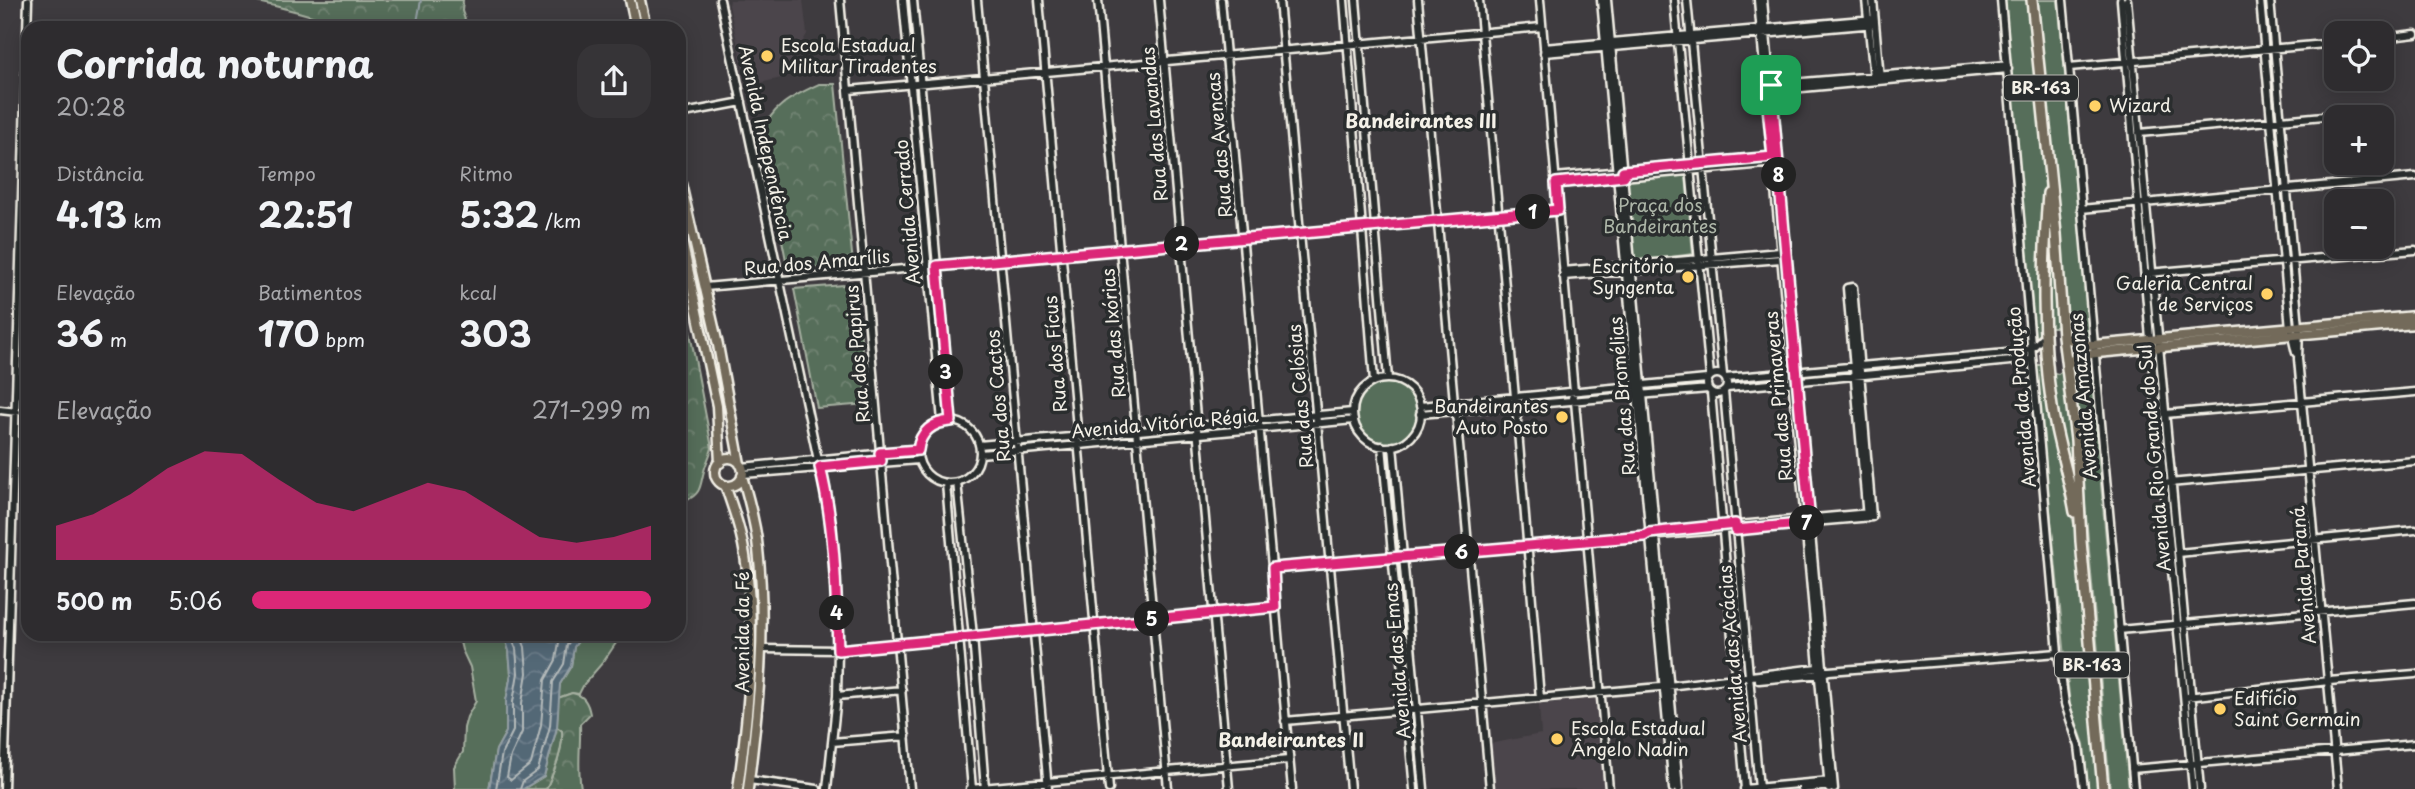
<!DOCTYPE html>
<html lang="pt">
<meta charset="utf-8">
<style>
body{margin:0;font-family:"Playpen Sans",sans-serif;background:#363437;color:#f1f3f6;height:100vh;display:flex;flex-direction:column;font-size:26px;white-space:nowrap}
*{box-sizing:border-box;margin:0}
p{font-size:23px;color:#a7a7aa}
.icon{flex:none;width:38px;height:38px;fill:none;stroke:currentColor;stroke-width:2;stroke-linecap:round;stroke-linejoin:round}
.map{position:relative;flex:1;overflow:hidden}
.side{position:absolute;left:21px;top:21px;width:665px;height:620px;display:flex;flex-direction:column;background:#2e2c2f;border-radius:21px;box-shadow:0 4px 18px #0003,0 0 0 2px #49484b}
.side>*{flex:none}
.fabs{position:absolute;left:2324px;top:21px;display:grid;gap:14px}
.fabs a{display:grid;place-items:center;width:70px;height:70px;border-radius:14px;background:#2e2c2f;box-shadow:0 4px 18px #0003,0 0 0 2px #49484b;font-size:35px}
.pin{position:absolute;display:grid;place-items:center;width:60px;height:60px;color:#fff;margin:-30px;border-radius:14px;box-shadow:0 4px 10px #0006}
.km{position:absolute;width:35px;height:35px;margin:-18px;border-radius:50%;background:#222;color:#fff;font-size:19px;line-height:35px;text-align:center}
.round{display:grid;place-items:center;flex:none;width:74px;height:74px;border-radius:21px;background:#363437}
.head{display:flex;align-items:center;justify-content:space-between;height:119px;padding:0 35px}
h1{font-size:38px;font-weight:700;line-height:52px}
.figures{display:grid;grid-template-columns:repeat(3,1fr);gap:10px;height:119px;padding:7px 35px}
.figures div{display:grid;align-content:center}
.figures b{font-size:35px;font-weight:700}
.figures small{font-size:19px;font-weight:400}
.figures p{font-size:19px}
.chart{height:196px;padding:14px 35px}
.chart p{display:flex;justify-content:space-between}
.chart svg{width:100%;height:126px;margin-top:7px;fill:#db2777;opacity:.7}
ul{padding:0 35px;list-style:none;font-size:23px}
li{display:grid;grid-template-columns:112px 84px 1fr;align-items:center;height:52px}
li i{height:18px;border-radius:9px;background:#db2777}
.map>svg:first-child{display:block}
</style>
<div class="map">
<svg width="2415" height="789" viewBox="0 0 2415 789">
<defs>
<pattern id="forest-crowns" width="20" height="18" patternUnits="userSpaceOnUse" patternTransform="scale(1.75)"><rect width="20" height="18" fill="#576e5a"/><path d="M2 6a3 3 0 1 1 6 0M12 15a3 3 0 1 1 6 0" fill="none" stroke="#708372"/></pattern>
<pattern id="wetland-marsh" width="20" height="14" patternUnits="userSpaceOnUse" patternTransform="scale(1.75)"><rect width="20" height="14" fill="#576e5a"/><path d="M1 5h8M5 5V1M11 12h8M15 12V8" fill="none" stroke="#708372"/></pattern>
<pattern id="water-waves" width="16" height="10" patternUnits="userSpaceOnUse" patternTransform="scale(1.75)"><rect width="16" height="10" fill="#536776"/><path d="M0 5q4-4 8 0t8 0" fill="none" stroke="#6c7d8a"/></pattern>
</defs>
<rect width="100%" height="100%" fill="#3e3b3f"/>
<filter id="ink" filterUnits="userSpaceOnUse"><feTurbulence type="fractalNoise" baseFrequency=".0143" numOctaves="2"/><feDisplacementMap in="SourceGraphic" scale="14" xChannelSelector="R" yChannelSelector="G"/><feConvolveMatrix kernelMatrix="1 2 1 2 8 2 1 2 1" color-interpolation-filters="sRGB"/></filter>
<g filter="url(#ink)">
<!-- built -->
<path fill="#4c454b" d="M 730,0 L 803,0 L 807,34 L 781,78 L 747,86 L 729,5 Z
M 1596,699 L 1604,789 L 1493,789 L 1489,744 L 1541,734 L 1539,704 Z"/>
<!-- green -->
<path fill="#576e5a" stroke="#a6b0a1" stroke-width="2" d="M 2004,0 L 2027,0 L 2045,182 L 2042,331 L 2036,337 L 2035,337 Z
M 2037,0 L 2058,0 L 2090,338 C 2081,341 2071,337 2068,329 C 2059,219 2044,110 2037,0 Z
M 1686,175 L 1693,254 L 1633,262 L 1626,179 Z
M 2052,210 L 2059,327 L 2050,327 C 2044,287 2047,250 2052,210 Z
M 2083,359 L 2090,364 L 2129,789 L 2110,789 L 2073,368 Z
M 2035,365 L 2042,365 L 2046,369 L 2056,454 L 2075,528 L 2100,789 L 2088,789 L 2084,744 L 2070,705 Z
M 2064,370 L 2078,500 L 2059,424 L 2051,372 L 2058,374 Z
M1356 413a31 31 0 1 1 62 0a31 31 0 1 1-62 0Z
M 458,634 L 497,634 L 505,638 L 509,651 L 511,674 L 506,701 L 506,732 L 496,750 L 489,789 L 455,789 L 454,767 L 463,752 L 464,728 L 467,717 L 476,701 L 470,667 L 462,650 Z
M 583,634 L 622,634 L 604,661 L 584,684 L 579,694 L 572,693 L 558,698 L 560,684 L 571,666 L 574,647 Z"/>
<!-- forest -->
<path fill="url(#forest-crowns)" stroke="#a6b0a1" stroke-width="2" d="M 248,0 L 463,0 L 462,11 L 468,28 L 341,28 C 329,18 267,4 248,0 Z
M 819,84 L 835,84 L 853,264 L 788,270 L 761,136 C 769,107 793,96 819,84 Z
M 679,275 L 712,448 C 710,456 706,463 704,471 C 700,485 702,493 687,500 L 679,497 Z
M 856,284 L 867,404 L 817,408 L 794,289 Z
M 572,693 C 584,695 588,703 590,714 L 580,724 C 581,745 577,766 581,788 L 546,789 C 554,771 563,752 562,731 L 557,727 L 558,698 Z"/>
<!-- wetland -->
<path fill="url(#wetland-marsh)" stroke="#a6b0a1" stroke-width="2" d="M 557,727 L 562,731 C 563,752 554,771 546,789 L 523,789 L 544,776 Z"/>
<!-- water -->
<path fill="url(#water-waves)" stroke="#939ea4" stroke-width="2" d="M 497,634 L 583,634 L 574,647 L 571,666 L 560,684 L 557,727 L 544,776 L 523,789 L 489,789 L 496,750 L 506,732 L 506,701 L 511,674 L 509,651 L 505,638 Z"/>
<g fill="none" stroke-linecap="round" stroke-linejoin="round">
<!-- shore -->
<path stroke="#b4baba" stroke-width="2" d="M 520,634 L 525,647 L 527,673 L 522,703 L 522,732 L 511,756 L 507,777 L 511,780 L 531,764 L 541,725 L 545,680 L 556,660 L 559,642 L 564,634
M 496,789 L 502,753 L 513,731 L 513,702 L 518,673 L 516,649 L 510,634
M 520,789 L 523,781 L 538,770 L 550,726 L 553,682 L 564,664 L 567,645 L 575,634"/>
<!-- stream -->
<path stroke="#939ea4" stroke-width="2" d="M 416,28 L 421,0"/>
<!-- minor casing -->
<g stroke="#f4f1e8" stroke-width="11">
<path id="minor" d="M 720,0 L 832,526 L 838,650 L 837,696 L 827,789
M 840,0 L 910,789
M 903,0 L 942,421
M 913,0 L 951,421
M 977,0 L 1048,789
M 1039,0 L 1109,789
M 1098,0 L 1168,789
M 1159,0 L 1229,789
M 1221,0 L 1292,789
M 1279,0 L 1350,789
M 1344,0 L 1374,381
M 1356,0 L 1388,379
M 1418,0 L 1454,402 L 1451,407 L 1456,412
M 1479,0 L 1515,397 L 1518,401 L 1516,407 L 1540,698
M 1540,0 L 1574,392 L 1572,398 L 1575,401 L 1609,789
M 1601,0 L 1673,789
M 1607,0 L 1679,789
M 1674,0 L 1710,376
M 1687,0 L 1723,375
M 1758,0 L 1829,789
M 1763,0 L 1834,789
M 1866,0 L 1874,78
M 1873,0 L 1880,79
M 2001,0 L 2058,653 L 2065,704 L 2079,746 L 2084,789
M 2063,0 L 2134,789
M 2121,0 L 2151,350 L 2193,789
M 2127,0 L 2200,789
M 2260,0 L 2290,328 L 2296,353
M 2270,0 L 2299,327 L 2298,359 L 2338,789
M 2382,38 L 2415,34
M 1544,48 L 1874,19
M 1544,53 L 1875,24
M 2069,67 L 2336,43
M 1768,85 L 2007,65
M 849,90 L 1542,27
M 1769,91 L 2008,69
M 679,114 L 742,102
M 2139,133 L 2367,112
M 1555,177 L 1776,157
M 1556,183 L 1776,163
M 2081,209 L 2415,177
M 1563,271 L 1780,252
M 2148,273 L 2415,250
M 1563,276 L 1781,259
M 705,287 L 1558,210
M1707 384a10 10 0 1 1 20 0a10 10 0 1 1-20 0Z
M 1725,378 L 2018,352 L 2031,349 L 2045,335
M1353 413a34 34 0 1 1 68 0a34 34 0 1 1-68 0Z
M 1727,388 L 2032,359
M 1724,391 L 1759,789
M 1711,392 L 1745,789
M 1454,402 L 1459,407 L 1456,412 L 1490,789
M 1420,406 L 1707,379
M 0,410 L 17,412
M 1420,414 L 1708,389
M 2165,414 L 2415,392
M918 452a31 31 0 1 1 62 0a31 31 0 1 1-62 0Z
M 979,445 L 1353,412
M 1382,446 L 1414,789
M 1393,446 L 1424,789
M 980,454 L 1354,420
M 742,467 L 917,450
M 743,474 L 918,460
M 957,482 L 973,636 L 985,789
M 946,483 L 972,789
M 2169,483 L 2415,461
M 1651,533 L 1870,513
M 2178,553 L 2415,530
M 1273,568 L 1872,517 L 1853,287 L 1847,288 L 1867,518
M 2119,630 L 2415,603
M 762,649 L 838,650 L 1275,607
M 1759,680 L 1821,674 L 1829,671 L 2058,653
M 837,696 L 902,690
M 2187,697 L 2329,681 L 2415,674
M 1285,721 L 1660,687 L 1817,668 L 1829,671
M 832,742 L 906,736
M 2132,769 L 2415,744
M 749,780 L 817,789
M 4,789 L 28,0
M 970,789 L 1289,760
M 1744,789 L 1831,781
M 1802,789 L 1831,786"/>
</g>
<!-- major casing -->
<g stroke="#f4f1e8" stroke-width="13">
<path id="major" d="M 630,0 L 636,28
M 640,0 L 646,28
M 679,175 L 718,345 L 740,464
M 679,226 L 717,406 L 720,463
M 2063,336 L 2080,344 L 2093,345 L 2415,316
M 2067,365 L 2076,357 L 2086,354 L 2415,324
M715 472a14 14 0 1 1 28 0a14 14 0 1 1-28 0Z
M 742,476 C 749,500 756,525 758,549 C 767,630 758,709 748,789
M 725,485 C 734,511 743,536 746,563 C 757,637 748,716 738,789"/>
</g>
<!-- highway casing -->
<g stroke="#f4f1e8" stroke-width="14">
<path id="highway" d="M 2032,0 L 2056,234 L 2063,336 L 2076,440 L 2081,541 L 2103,789
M 2048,193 C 2043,264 2041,336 2052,407 C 2057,442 2069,476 2075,512"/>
</g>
<!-- minor -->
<use href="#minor" stroke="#2a2d2e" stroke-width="6"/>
<!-- major -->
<use href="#major" stroke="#736b5a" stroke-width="8"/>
<!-- highway -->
<use href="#highway" stroke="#736b5a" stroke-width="9"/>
</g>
</g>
<g fill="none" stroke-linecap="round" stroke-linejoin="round" filter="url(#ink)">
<!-- route casing -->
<g stroke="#fff" stroke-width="14">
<path id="route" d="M 1771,85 L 1810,523 L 1736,530 L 1735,524 L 1649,533 L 1644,536 L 1273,568 L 1275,607 L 838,650 C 836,587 835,527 820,467 L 881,461 L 880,453 L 918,450 C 920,432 933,422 951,421 L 937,266 L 1558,210 L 1556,183 L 1624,176 L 1623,171 L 1773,157 L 1766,86 Z"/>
</g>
<!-- route -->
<use href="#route" stroke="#db2777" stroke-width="9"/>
</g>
<!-- markers -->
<g fill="#ffd166" stroke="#2a2d2e" stroke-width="2.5">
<circle cx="767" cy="56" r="7"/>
<circle cx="2095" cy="106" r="7"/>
<circle cx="1688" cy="277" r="7"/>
<circle cx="2267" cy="294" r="7"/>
<circle cx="1562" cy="417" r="7"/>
<circle cx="2220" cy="709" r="7"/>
<circle cx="1557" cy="739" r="7"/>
</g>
<g text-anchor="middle" stroke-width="7" stroke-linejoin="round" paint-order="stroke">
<!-- shield labels -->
<g fill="#2a2d2e" stroke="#b7b6b0" stroke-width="2">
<rect x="2004" y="75.5" width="74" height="25" rx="5"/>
<rect x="2055" y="652.5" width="74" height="25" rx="5"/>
</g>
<g font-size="16" font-weight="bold" fill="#f4f1e8">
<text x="2041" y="94">BR-163</text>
<text x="2092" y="671">BR-163</text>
</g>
<!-- poi labels -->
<g font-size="18" fill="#f4f1e8" stroke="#2a2d2e" text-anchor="start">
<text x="781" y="52">Escola Estadual<tspan x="781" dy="21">Militar Tiradentes</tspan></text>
<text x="2109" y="112">Wizard</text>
<text x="1674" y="273" text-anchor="end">Escritório<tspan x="1674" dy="21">Syngenta</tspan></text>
<text x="2253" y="290" text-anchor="end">Galeria Central<tspan x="2253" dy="21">de Serviços</tspan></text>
<text x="1548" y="413" text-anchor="end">Bandeirantes<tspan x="1548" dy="21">Auto Posto</tspan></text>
<text x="2234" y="705">Edifício<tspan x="2234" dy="21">Saint Germain</tspan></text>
<text x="1571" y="735">Escola Estadual<tspan x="1571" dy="21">Ângelo Nadin</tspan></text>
</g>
<!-- street labels -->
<g font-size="18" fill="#f4f1e8" stroke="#2a2d2e">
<text transform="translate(1155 124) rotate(-95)" y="6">Rua das Lavandas</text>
<text transform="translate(765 143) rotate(78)" y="6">Avenida Independência</text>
<text transform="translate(1220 145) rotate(-95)" y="6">Rua das Avencas</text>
<text transform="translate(908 212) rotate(-95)" y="6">Avenida Cerrado</text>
<text transform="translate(817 263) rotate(-5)" y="6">Rua dos Amarílis</text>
<text transform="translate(1114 333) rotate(-95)" y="6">Rua das Ixórias</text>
<text transform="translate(858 354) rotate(-95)" y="6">Rua dos Papirus</text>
<text transform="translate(1056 354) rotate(-95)" y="6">Rua dos Fícus</text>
<text transform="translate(999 396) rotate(-95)" y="6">Rua dos Cactos</text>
<text transform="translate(1301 396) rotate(-95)" y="6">Rua das Celósias</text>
<text transform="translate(1623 396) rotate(-95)" y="6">Rua das Bromélias</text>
<text transform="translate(1779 396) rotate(-95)" y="6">Rua das Primaveras</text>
<text transform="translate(2084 396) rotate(-95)" y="6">Avenida Amazonas</text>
<text transform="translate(2022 397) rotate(-95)" y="6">Avenida da Produção</text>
<text transform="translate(1165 424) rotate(-5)" y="6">Avenida Vitória Régia</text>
<text transform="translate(2155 458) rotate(-95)" y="6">Avenida Rio Grande do Sul</text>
<text transform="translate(2304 575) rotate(-95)" y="6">Avenida Paraná</text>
<text transform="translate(743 632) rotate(-90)" y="6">Avenida da Fé</text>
<text transform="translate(1733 654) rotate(-95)" y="6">Avenida das Acácias</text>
<text transform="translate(1398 661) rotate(-95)" y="6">Avenida das Emas</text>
</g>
<!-- park labels -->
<g font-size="18" fill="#adb6a8" stroke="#2a2d2e">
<text x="1660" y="212">Praça dos<tspan x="1660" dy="21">Bandeirantes</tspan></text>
</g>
<!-- neighbourhood labels -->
<g font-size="19" font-weight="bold" fill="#f4f1e8" stroke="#2a2d2e">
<text x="1421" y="128">Bandeirantes III</text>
<text x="1291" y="747">Bandeirantes II</text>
</g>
</g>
</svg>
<div class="fabs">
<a><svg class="icon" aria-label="locate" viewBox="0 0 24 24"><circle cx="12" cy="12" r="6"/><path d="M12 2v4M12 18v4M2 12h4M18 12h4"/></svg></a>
<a>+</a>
<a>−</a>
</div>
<div class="pin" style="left:1771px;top:85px;background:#1e9e55"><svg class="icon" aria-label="arrive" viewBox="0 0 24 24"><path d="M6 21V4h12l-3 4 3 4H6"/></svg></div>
<b class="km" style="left:1533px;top:212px">1</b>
<b class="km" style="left:1182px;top:244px">2</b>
<b class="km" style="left:946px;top:372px">3</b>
<b class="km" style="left:837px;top:613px">4</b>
<b class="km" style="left:1152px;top:619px">5</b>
<b class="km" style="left:1462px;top:552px">6</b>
<b class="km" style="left:1807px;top:523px">7</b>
<b class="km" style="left:1779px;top:175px">8</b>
<section class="side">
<div class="head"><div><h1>Corrida noturna</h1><p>20:28</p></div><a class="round"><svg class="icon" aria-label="share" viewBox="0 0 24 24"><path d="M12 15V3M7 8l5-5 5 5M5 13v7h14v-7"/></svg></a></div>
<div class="figures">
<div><p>Distância</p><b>4.13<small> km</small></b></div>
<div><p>Tempo</p><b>22:51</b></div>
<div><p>Ritmo</p><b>5:32<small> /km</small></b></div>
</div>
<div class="figures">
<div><p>Elevação</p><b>36<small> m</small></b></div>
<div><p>Batimentos</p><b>170<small> bpm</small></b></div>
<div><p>kcal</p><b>303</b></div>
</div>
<div class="chart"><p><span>Elevação</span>271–299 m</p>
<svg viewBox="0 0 160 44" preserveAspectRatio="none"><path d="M0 44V32L10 28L20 21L30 12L40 6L50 7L60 16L70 24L80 27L90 22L100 17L110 20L120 28L130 36L140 38L150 36L160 32V44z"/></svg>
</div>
<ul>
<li><b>500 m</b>5:06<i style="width:100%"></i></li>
</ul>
</section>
</div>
